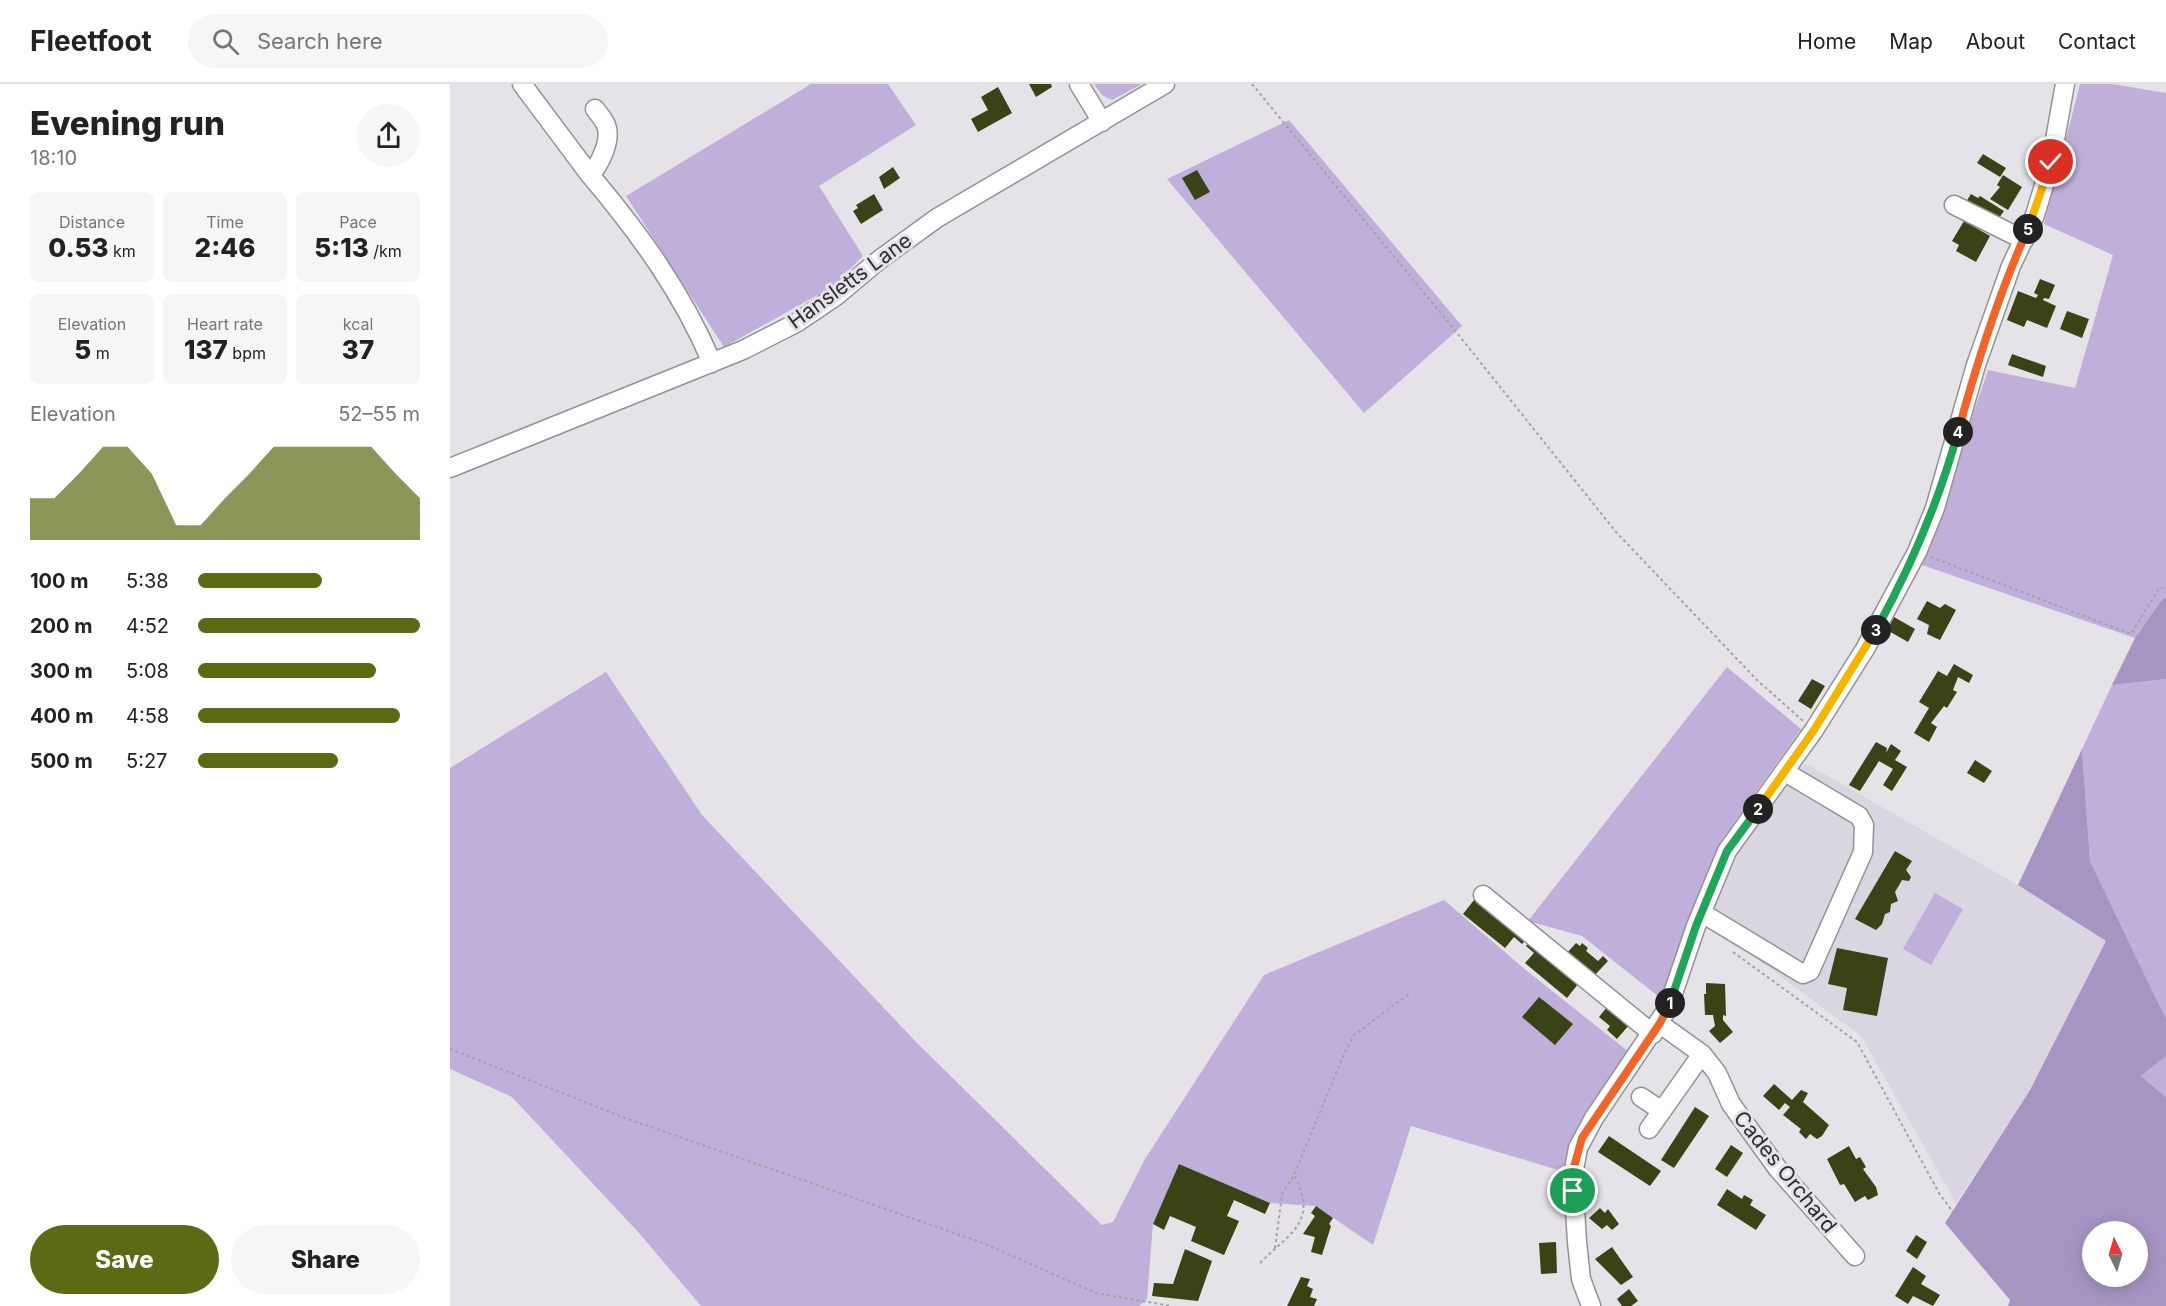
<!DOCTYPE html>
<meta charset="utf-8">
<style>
body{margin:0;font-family:Inter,sans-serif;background:#f6f6f6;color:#222;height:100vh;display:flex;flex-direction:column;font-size:22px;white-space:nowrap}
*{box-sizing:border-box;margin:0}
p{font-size:20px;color:#767676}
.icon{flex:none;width:33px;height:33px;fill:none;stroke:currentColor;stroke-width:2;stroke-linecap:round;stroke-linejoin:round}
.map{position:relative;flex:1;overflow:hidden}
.sheet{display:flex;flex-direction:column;background:#fff;width:450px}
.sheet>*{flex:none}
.needle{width:39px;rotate:355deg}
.buttons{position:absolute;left:1632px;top:1137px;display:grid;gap:12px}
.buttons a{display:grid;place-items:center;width:66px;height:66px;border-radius:50%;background:#fff;box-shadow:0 3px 15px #0003;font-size:30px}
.pin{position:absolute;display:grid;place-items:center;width:51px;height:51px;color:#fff;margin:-26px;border:3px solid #fff;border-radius:50%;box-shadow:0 2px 6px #0007}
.km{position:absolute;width:30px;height:30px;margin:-15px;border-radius:50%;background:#222;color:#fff;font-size:16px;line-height:30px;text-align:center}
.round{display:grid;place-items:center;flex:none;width:63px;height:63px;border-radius:32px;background:#f6f6f6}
.summary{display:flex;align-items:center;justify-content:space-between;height:102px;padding:0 30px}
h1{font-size:33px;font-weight:800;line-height:45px}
.metrics{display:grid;grid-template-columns:repeat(3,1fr);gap:9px;height:102px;padding:6px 30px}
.metrics div{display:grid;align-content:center;border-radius:9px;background:#f6f6f6;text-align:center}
.metrics b{font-size:26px;font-weight:800}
.metrics small{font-size:16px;font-weight:400}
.metrics p{font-size:16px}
.chart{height:168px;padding:12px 30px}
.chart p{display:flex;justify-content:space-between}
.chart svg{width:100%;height:108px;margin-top:6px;fill:#5b6a13;opacity:.7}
.cta{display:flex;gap:12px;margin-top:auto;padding:12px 30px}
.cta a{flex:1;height:69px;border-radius:36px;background:#5b6a13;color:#fff;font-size:24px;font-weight:800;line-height:69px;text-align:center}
.cta a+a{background:#f6f6f6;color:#222}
ul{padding:0 30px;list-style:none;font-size:20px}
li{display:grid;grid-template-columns:96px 72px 1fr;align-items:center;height:45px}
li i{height:15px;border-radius:8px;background:#5b6a13}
header{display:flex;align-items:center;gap:36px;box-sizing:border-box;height:84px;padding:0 30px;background:#fff;border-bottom:2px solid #e0e0e0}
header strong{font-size:28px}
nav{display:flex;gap:33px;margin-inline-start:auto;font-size:21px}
.search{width:420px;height:54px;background:#f6f6f6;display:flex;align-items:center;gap:15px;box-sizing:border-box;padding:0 21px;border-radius:33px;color:#767676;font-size:22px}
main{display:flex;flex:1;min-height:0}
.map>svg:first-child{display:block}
</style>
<header>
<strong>Fleetfoot</strong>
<div class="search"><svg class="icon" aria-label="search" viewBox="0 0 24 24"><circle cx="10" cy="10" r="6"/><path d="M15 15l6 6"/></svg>Search here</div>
<nav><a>Home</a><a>Map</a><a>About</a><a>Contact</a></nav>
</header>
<main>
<section class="sheet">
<div class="summary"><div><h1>Evening run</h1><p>18:10</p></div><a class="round"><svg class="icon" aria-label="share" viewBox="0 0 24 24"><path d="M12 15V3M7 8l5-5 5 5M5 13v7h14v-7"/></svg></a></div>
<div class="metrics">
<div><p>Distance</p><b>0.53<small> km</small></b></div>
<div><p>Time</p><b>2:46</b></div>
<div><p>Pace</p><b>5:13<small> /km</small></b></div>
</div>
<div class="metrics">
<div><p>Elevation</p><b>5<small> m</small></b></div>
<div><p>Heart rate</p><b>137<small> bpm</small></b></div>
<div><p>kcal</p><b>37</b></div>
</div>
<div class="chart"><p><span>Elevation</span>52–55 m</p>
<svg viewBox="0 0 160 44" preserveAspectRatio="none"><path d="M0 44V27L10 27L20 17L30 6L40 6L50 17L60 38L70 38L80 27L90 17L100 6L110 6L120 6L130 6L140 6L150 17L160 27V44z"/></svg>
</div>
<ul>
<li><b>100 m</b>5:38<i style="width:56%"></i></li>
<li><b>200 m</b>4:52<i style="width:100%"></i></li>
<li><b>300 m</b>5:08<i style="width:80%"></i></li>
<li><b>400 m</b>4:58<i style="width:91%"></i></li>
<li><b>500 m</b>5:27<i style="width:63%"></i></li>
</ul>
<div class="cta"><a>Save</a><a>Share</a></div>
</section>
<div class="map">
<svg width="1716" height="1222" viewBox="0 0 1716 1222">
<rect width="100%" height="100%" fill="#e5e3e8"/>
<!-- built -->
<path fill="#d9d5e1" d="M 1355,679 L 1568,801 L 1656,857 L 1580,1006 L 1506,1119 L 1411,952 L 1256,837 L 1289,761 Z"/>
<!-- green -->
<path fill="#bfafda" d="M 361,0 L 438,0 L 466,41 L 369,102 L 413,172 L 382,203 L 274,263 L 176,112 Z
M 644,0 L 692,0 L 662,16 L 652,11 Z
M 1630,0 L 1662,0 L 1716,9 L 1716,515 L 1713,514 L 1685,554 L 1472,481 L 1538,286 L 1625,304 L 1663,171 L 1594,140 Z
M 839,36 L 1012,242 L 914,329 L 717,95 Z
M 1277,583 L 1351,645 L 1271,757 L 1213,916 L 1132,852 L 1078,837 Z
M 156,588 L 252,731 L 466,958 L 652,1141 L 663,1138 L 695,1075 L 814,891 L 994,816 L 1077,887 L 1179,968 L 1123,1052 L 1112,1087 L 961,1042 L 923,1161 L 866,1122 L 820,1119 L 729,1080 L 703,1140 L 697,1215 L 689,1222 L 251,1222 L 189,1149 L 62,1013 L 0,985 L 0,684 Z
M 1716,595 L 1716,935 L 1640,777 L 1632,665 L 1662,601 Z
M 1485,809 L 1513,825 L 1481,881 L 1453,865 Z
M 1716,972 L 1716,1013 L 1691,992 Z"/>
<!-- forest -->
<path fill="#a695c3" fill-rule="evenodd" d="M 1713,514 L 1716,515 L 1716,595 L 1662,601 L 1685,554 Z
M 1632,665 L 1640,777 L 1716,935 L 1716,972 L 1691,992 L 1716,1013 L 1716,1222 L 1558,1222 L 1560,1216 L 1495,1139 L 1580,1006 L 1656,857 L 1568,801 ZM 1642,1148 L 1688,1148 L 1688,1192 L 1642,1192 Z"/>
<!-- building -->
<path fill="#3a4316" d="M 579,0 L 601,0 L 602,3 L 586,13 Z
M 548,3 L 562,29 L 528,48 L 521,35 L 538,26 L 531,13 Z
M 1533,70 L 1556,84 L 1550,93 L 1527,79 Z
M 443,83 L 450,94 L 434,105 L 429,93 Z
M 747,86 L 760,108 L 745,116 L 732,94 Z
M 1553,91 L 1572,103 L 1558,126 L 1540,115 L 1550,103 L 1547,101 Z
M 424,110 L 433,126 L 411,140 L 403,127 L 408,124 L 406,121 Z
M 1521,110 L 1528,114 L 1530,112 L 1554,127 L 1549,134 L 1537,127 L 1533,133 L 1516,118 Z
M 1514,137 L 1540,152 L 1526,178 L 1506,167 L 1509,161 L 1502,157 Z
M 1590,195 L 1605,201 L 1599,215 L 1594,214 L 1593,216 L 1606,222 L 1597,244 L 1577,236 L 1574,243 L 1557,236 L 1568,207 L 1586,214 L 1588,211 L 1584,209 Z
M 1617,227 L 1639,235 L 1632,254 L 1610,245 Z
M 1562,270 L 1596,282 L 1593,293 L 1558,281 Z
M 1477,517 L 1490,524 L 1495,520 L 1506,526 L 1490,556 L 1477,550 L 1479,541 L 1467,535 Z
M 1444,533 L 1465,545 L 1458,558 L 1437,546 Z
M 1504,580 L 1523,591 L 1519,599 L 1508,593 L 1503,606 L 1507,608 L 1497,624 L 1494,622 L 1481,639 L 1487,643 L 1479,658 L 1464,649 L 1479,624 L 1469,618 L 1488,587 L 1497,592 Z
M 1362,595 L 1375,602 L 1361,625 L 1348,617 Z
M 1426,658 L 1437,664 L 1436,669 L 1441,660 L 1451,667 L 1445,676 L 1457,683 L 1442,707 L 1433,701 L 1443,685 L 1429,677 L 1410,707 L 1399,701 Z
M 1525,676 L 1542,687 L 1534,699 L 1517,689 Z
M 1445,767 L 1462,777 L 1456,786 L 1461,793 L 1459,797 L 1452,796 L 1445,808 L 1448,817 L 1441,820 L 1440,828 L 1435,830 L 1432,840 L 1426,846 L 1405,835 Z
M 1028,811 L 1079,853 L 1072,860 L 1064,853 L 1055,864 L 1013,830 Z
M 1082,854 L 1128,900 L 1117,914 L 1075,879 L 1084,869 L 1076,862 Z
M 1126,859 L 1130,862 L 1132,859 L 1138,864 L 1136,867 L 1148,877 L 1153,872 L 1158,877 L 1143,893 L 1116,870 Z
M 1387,864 L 1438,874 L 1427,932 L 1393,926 L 1397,904 L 1378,900 Z
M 1256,899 L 1275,900 L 1276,932 L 1273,931 L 1273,936 L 1283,948 L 1270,959 L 1259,947 L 1265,942 L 1263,931 L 1255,931 L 1254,910 L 1256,910 Z
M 1089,913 L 1123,940 L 1105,961 L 1072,933 Z
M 1157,923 L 1179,941 L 1167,955 L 1157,946 L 1160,942 L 1149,933 Z
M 1324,1000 L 1342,1016 L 1351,1006 L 1358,1009 L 1353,1018 L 1379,1041 L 1372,1052 L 1367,1055 L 1360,1050 L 1356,1055 L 1349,1048 L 1351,1045 L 1333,1031 L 1340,1023 L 1335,1019 L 1329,1026 L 1313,1012 Z
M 1245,1023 L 1259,1032 L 1224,1084 L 1211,1076 Z
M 1159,1052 L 1211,1087 L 1200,1102 L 1148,1068 Z
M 1281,1061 L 1293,1069 L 1277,1093 L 1265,1085 Z
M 1399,1062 L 1406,1075 L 1410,1073 L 1416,1083 L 1413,1085 L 1426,1103 L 1428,1111 L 1418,1116 L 1415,1112 L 1405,1118 L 1394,1100 L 1390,1101 L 1377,1075 Z
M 729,1080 L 820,1119 L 815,1130 L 784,1116 L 777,1132 L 789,1137 L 774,1171 L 741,1157 L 746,1143 L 720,1132 L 714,1146 L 703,1140 Z
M 1277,1105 L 1292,1115 L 1294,1111 L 1303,1116 L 1300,1121 L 1316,1131 L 1306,1146 L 1267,1121 Z
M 866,1122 L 883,1134 L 879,1140 L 881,1142 L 872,1171 L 861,1168 L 865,1153 L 853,1150 L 865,1132 L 861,1129 Z
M 1150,1124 L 1155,1129 L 1158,1125 L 1169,1140 L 1162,1146 L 1157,1141 L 1152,1145 L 1139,1134 Z
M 1466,1151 L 1477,1158 L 1467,1175 L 1456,1167 Z
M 1106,1158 L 1107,1189 L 1091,1190 L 1089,1159 Z
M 1162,1163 L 1183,1193 L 1171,1201 L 1145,1175 Z
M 735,1165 L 762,1177 L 748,1217 L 702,1212 L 704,1199 L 723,1200 Z
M 1463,1183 L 1476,1192 L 1471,1200 L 1490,1211 L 1483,1222 L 1463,1212 L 1458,1220 L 1445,1212 Z
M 851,1193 L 860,1195 L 857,1202 L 863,1205 L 860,1213 L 867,1215 L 864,1222 L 837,1222 Z
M 1179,1205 L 1188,1217 L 1181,1222 L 1172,1222 L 1167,1215 Z"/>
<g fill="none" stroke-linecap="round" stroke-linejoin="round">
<!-- minor casing -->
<g stroke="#939196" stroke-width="21">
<path id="minor" d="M 72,0 L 140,91
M 629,0 L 652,38
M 145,25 C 149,30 154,36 156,41 C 162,56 150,80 140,91 C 189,149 232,208 262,279
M 1504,121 L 1574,156
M 0,384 L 293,266 L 346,239 L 386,212 L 429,176 L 487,134 L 715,0
M 1033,811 L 1203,950
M 1252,829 L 1353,890 L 1360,887 L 1413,768 L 1414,741 L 1409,732 L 1335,688
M 1210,940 L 1252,970 L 1267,989 L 1281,1020 L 1328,1085 L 1405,1172
M 1191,1013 L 1212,1027
M 1199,1045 L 1252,970
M 1141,1222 L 1131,1195 L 1127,1158 L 1123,1091 L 1128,1064 L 1144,1034 L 1218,924 L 1246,842 L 1277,767 L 1364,646 L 1415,565 L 1467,468 L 1485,424 L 1526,281 L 1561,182 L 1585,131 L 1601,78 L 1615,0"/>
</g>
<!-- path -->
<path stroke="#a4a2a6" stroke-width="2" stroke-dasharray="3 3" stroke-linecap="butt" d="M 802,0 L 1003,244 L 1166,448 L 1307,596 L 1353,637
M 1481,473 L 1681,550 L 1710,503 L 1716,505
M 1283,868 L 1407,958 L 1489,1109 L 1572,1222
M 0,965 L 178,1035 L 533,1159 L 646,1209 L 721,1222
M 825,1164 L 832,1110 L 844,1091 L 894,970 L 904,951 L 960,909
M 810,1179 C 840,1148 869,1139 844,1091
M 1688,1189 L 1716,1161
M 1654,1222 L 1684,1192"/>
<!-- minor -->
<use href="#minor" stroke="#fff" stroke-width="18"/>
</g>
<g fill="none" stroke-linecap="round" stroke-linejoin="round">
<!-- split-1 casing -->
<g stroke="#fff" stroke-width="12">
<path id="split-1" d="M 1123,1107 L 1124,1083 L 1132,1054 L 1210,939 L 1220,919"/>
</g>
<!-- split-2 casing -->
<g stroke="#fff" stroke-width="12">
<path id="split-2" d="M 1220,919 L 1246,842 L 1277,767 L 1308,725"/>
</g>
<!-- split-3 casing -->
<g stroke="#fff" stroke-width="12">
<path id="split-3" d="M 1308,725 L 1364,646 L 1426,546"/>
</g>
<!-- split-4 casing -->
<g stroke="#fff" stroke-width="12">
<path id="split-4" d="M 1426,546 C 1462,481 1488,420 1508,348"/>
</g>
<!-- split-5 casing -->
<g stroke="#fff" stroke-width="12">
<path id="split-5" d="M 1508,348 C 1527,278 1548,211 1578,145"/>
</g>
<!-- split-6 casing -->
<g stroke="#fff" stroke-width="12">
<path id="split-6" d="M 1578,145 L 1601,78"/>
</g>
<!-- split-1 -->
<use href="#split-1" stroke="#f0652b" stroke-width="8"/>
<!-- split-2 -->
<use href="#split-2" stroke="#22a559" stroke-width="8"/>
<!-- split-3 -->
<use href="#split-3" stroke="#f5b400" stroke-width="8"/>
<!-- split-4 -->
<use href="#split-4" stroke="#22a559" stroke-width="8"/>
<!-- split-5 -->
<use href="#split-5" stroke="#f0652b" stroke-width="8"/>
<!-- split-6 -->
<use href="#split-6" stroke="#f5b400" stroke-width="8"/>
</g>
<g text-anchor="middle" stroke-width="6" stroke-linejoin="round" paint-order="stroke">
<!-- street labels -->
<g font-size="21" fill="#2e2d2f" stroke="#e5e3e8">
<text transform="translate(400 197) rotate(-36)" y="7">Hansletts Lane</text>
<text transform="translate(1335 1088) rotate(51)" y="7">Cades Orchard</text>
</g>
</g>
</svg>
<div class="buttons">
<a><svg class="needle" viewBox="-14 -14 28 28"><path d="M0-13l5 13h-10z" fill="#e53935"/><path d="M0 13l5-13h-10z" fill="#767676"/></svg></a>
</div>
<div class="pin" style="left:1123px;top:1107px;background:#1e9e55"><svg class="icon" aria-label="arrive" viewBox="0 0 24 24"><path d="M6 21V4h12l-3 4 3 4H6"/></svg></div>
<div class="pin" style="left:1601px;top:78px;background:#d93025"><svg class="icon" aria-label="check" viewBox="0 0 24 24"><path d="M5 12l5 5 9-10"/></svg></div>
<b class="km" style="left:1220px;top:919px">1</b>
<b class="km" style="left:1308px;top:725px">2</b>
<b class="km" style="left:1426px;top:546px">3</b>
<b class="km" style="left:1508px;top:348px">4</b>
<b class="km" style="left:1578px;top:145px">5</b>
</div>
</main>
